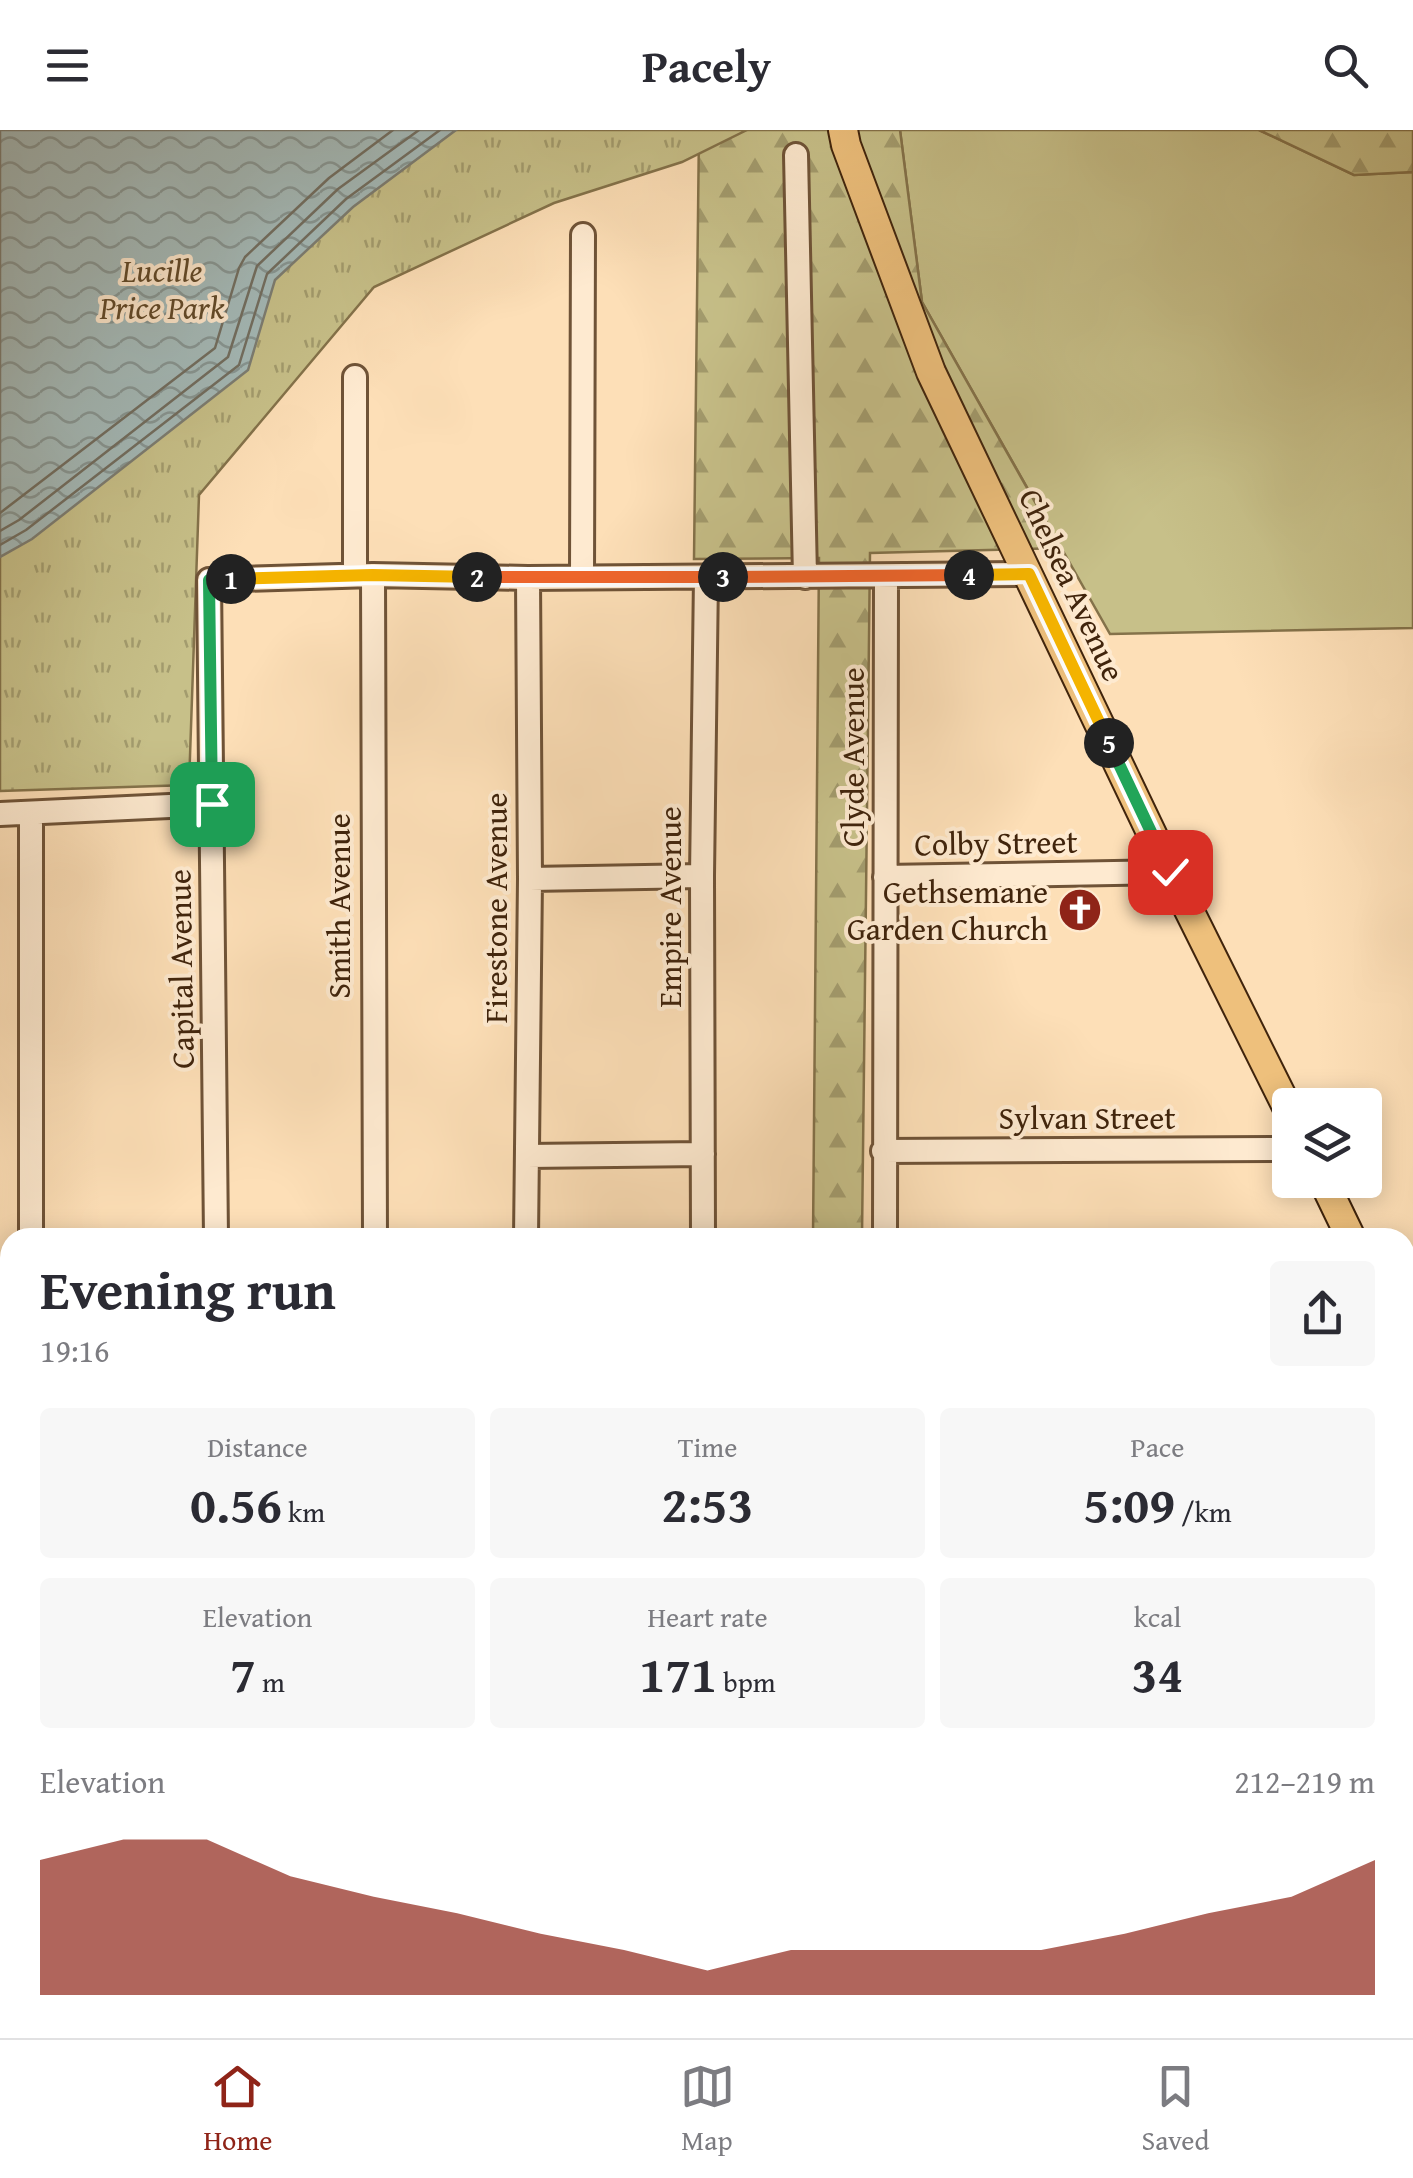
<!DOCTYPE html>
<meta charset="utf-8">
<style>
body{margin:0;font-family:"Gentium Book Plus",serif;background:#f7f7f7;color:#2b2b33;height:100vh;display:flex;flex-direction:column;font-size:38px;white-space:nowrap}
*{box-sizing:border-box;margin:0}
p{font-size:32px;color:#7c7c81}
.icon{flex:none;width:55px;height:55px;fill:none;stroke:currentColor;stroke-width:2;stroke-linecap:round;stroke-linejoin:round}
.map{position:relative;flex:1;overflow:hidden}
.drawer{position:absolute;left:0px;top:1098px;width:1415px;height:812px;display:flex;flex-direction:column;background:#fff;border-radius:30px 30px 0 0;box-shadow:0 5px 25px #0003}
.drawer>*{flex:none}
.buttons{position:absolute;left:1272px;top:958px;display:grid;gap:20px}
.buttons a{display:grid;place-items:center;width:110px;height:110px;border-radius:10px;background:#fff;box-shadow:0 5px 25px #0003;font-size:50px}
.pin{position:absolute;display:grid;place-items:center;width:85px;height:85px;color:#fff;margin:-42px;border-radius:20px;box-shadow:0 5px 15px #0006}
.km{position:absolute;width:50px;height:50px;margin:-25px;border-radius:50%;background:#222;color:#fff;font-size:28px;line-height:50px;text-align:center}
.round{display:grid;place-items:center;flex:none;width:105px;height:105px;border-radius:10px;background:#f7f7f7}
.summary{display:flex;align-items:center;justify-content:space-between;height:170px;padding:0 40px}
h1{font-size:55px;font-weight:800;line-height:75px}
.metrics{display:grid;grid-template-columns:repeat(3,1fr);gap:15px;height:170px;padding:10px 40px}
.metrics div{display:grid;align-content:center;border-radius:10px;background:#f7f7f7;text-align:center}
.metrics b{font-size:50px;font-weight:800}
.metrics small{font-size:28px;font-weight:400}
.metrics p{font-size:28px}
.chart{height:280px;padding:20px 40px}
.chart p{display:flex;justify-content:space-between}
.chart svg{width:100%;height:180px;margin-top:10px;fill:#8f2418;opacity:.7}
header{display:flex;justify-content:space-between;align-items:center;height:130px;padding:0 40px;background:#fff;font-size:45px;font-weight:800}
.dock{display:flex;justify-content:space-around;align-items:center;height:140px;border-top:2px solid #e1e1e2;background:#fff;font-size:28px;color:#7c7c81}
.dock a{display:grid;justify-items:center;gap:5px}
.dock .selected{color:#8f2418}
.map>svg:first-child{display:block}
</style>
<header><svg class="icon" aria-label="menu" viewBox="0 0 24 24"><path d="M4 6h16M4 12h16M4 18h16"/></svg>Pacely<svg class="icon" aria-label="search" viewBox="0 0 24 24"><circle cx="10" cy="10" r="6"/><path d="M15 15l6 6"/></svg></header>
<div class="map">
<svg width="1413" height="1908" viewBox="0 0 1413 1908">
<defs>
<pattern id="forest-firs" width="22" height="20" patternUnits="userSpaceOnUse" patternTransform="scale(2.5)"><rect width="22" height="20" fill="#c7c089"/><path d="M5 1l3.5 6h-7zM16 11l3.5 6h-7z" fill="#a39c6e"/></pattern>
<pattern id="park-tufts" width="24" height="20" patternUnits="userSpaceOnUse" patternTransform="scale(2.5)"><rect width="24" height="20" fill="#c7c089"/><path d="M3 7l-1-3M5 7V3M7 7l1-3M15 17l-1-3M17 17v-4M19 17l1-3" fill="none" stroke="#a39c6e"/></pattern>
<pattern id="water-waves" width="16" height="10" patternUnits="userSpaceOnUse" patternTransform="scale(2.5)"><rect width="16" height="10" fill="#a4bab9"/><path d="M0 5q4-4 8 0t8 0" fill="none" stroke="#879795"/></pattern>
</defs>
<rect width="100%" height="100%" fill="#fddfb7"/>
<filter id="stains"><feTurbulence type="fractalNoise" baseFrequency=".002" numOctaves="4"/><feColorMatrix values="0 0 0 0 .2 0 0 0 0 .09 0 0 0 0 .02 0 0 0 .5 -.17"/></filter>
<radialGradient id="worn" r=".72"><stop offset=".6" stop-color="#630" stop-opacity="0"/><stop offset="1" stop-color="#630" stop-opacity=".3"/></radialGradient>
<!-- grass -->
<path fill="#c7c089" stroke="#84724a" stroke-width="2.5" d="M 900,0 L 1259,0 L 1354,45 L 1413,42 L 1413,498 L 1110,504 L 922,172 Z"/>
<!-- forest -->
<path fill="url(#forest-firs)" stroke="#84724a" stroke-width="2.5" d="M 699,0 L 900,0 L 922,172 L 1061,418 L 870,423 L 862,1107 L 813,1107 L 819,428 L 694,429 Z
M 1259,0 L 1413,0 L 1413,42 L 1354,45 Z"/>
<!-- park -->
<path fill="url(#park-tufts)" stroke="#84724a" stroke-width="2.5" d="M 0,0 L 747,0 L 682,32 L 554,73 L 374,157 L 199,365 L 189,655 L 0,661 Z"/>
<!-- water -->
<path fill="url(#water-waves)" stroke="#7c7e74" stroke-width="2.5" d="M 0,0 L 456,0 L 353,77 L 275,150 L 248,240 L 32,409 L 0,427 Z"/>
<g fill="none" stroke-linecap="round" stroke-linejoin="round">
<!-- shore -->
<path stroke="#726f62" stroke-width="2.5" d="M 0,383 L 215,218 L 239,138 L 245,127 L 329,48 L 393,0
M 0,401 L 19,390 L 228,227 L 257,136 L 338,59 L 419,0
M 0,415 L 26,400 L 239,235 L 267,144 L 346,69 L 440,0"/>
<!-- minor casing -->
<g stroke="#6f5337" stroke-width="28">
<path id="minor" d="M 796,25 L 805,447
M 355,445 L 355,247
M 373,445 L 375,1108
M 582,447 L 583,105
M 0,684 L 212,674
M 885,747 L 1170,742
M 530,749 L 702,746
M 883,1021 L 1290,1019
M 527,1026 L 703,1024
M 31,1108 L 31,684
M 216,1108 L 209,450 L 373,445 L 528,448 L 1029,444
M 526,1108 L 530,749 L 528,448
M 703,1108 L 702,746 L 706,447
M 885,1108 L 886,446
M 0,1301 L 10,1301
M 5,1572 L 10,1714
M 1405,1846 L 1413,1846
M 207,1900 L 208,1908
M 535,1900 L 535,1908
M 668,1900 L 668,1908
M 813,1900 L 813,1908
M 8,1908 L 10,1755"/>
</g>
<!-- major casing -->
<g stroke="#40240c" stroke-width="32">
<path id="major" d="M 843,0 L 846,15 L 931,242 L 1170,742 L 1290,983
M 1323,1050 L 1351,1108
M 1405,1217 L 1413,1234
M 1405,1290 L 1413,1290
M 1405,1631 L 1413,1631
M 424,1900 L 424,1908"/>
</g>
<!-- highway casing -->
<g stroke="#40240c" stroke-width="38">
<path id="highway" d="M 0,1418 L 10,1417
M 1405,1440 L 1413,1439
M 0,1446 L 10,1446
M 1405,1478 L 1413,1478
M 0,1487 L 10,1488
M 0,1526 L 10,1528"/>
</g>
<!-- minor -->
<use href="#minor" stroke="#feead0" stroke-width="22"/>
<!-- major -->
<use href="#major" stroke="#eec07c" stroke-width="28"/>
<!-- highway -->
<use href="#highway" stroke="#eec07c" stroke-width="32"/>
</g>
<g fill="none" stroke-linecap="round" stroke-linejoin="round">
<!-- split-1 casing -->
<g stroke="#fff" stroke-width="20">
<path id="split-1" d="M 212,674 L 209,450 L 231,449"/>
</g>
<!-- split-2 casing -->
<g stroke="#fff" stroke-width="20">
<path id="split-2" d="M 231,449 L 372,445 L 477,447"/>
</g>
<!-- split-3 casing -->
<g stroke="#fff" stroke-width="20">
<path id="split-3" d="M 477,447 L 723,447"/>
</g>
<!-- split-4 casing -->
<g stroke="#fff" stroke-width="20">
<path id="split-4" d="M 723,447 L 969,445"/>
</g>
<!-- split-5 casing -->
<g stroke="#fff" stroke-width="20">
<path id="split-5" d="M 969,445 L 1029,444 L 1109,613"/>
</g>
<!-- split-6 casing -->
<g stroke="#fff" stroke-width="20">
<path id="split-6" d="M 1109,613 L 1170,742"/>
</g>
<!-- split-1 -->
<use href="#split-1" stroke="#22a559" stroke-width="12"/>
<!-- split-2 -->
<use href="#split-2" stroke="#f5b400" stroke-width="12"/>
<!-- split-3 -->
<use href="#split-3" stroke="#f0652b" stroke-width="12"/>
<!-- split-4 -->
<use href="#split-4" stroke="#f0652b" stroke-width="12"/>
<!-- split-5 -->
<use href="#split-5" stroke="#f5b400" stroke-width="12"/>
<!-- split-6 -->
<use href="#split-6" stroke="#22a559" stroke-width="12"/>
</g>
<!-- icons -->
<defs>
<g id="church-disc" transform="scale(2.25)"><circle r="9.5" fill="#8f2418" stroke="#feead0"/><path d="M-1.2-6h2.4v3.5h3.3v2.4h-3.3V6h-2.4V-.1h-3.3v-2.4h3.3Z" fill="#fff"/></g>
</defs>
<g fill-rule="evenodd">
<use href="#church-disc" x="1080" y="780"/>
</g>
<g text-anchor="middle" stroke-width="8" stroke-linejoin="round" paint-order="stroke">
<!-- park labels -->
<g font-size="32" font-style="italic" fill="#624b2b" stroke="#feead0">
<text x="162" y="152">Lucille<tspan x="162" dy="37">Price Park</tspan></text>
</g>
<!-- street labels -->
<g font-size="32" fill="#40240c" stroke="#feead0">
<text transform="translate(1072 455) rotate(65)" y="11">Chelsea Avenue</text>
<text transform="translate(853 627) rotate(-90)" y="11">Clyde Avenue</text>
<text transform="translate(996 713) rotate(-1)" y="11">Colby Street</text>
<text transform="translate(339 776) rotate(-90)" y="11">Smith Avenue</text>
<text transform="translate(670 777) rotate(-90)" y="11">Empire Avenue</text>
<text transform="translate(496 778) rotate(-90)" y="11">Firestone Avenue</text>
<text transform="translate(181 839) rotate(-91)" y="11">Capital Avenue</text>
<text x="1087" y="999">Sylvan Street</text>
</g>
<!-- poi labels -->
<g font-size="32" fill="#40240c" stroke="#feead0" text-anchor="end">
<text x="1048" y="773">Gethsemane<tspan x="1048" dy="37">Garden Church</tspan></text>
</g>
</g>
<rect width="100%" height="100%" filter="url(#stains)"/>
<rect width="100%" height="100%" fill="url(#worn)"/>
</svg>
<div class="buttons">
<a><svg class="icon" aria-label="layers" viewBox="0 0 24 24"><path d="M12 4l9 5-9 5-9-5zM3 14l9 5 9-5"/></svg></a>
</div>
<div class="pin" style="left:212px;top:674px;background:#1e9e55"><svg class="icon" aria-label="arrive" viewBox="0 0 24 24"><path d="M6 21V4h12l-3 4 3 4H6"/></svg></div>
<div class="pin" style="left:1170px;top:742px;background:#d93025"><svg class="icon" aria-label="check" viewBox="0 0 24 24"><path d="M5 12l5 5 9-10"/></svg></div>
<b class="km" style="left:231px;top:449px">1</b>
<b class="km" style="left:477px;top:447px">2</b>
<b class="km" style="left:723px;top:447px">3</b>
<b class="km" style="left:969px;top:445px">4</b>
<b class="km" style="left:1109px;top:613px">5</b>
<section class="drawer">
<div class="summary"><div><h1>Evening run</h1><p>19:16</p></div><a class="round"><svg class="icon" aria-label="share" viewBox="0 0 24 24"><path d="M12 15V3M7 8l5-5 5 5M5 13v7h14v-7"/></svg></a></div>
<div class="metrics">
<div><p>Distance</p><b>0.56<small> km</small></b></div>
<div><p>Time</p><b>2:53</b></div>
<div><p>Pace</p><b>5:09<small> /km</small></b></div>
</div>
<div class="metrics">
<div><p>Elevation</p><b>7<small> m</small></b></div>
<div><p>Heart rate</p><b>171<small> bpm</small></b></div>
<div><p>kcal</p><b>34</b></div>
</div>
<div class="chart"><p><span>Elevation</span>212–219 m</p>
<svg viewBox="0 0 160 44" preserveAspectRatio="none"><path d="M0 44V11L10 6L20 6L30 15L40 20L50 24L60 29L70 33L80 38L90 33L100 33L110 33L120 33L130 29L140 24L150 20L160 11V44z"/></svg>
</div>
</section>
</div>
<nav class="dock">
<a class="selected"><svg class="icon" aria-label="home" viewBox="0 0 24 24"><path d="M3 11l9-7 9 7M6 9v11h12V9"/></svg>Home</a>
<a><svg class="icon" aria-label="map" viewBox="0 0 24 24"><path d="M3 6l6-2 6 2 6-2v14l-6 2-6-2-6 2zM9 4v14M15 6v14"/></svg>Map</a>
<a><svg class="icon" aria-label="saved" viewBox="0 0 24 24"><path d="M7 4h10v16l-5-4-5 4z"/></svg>Saved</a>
</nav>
